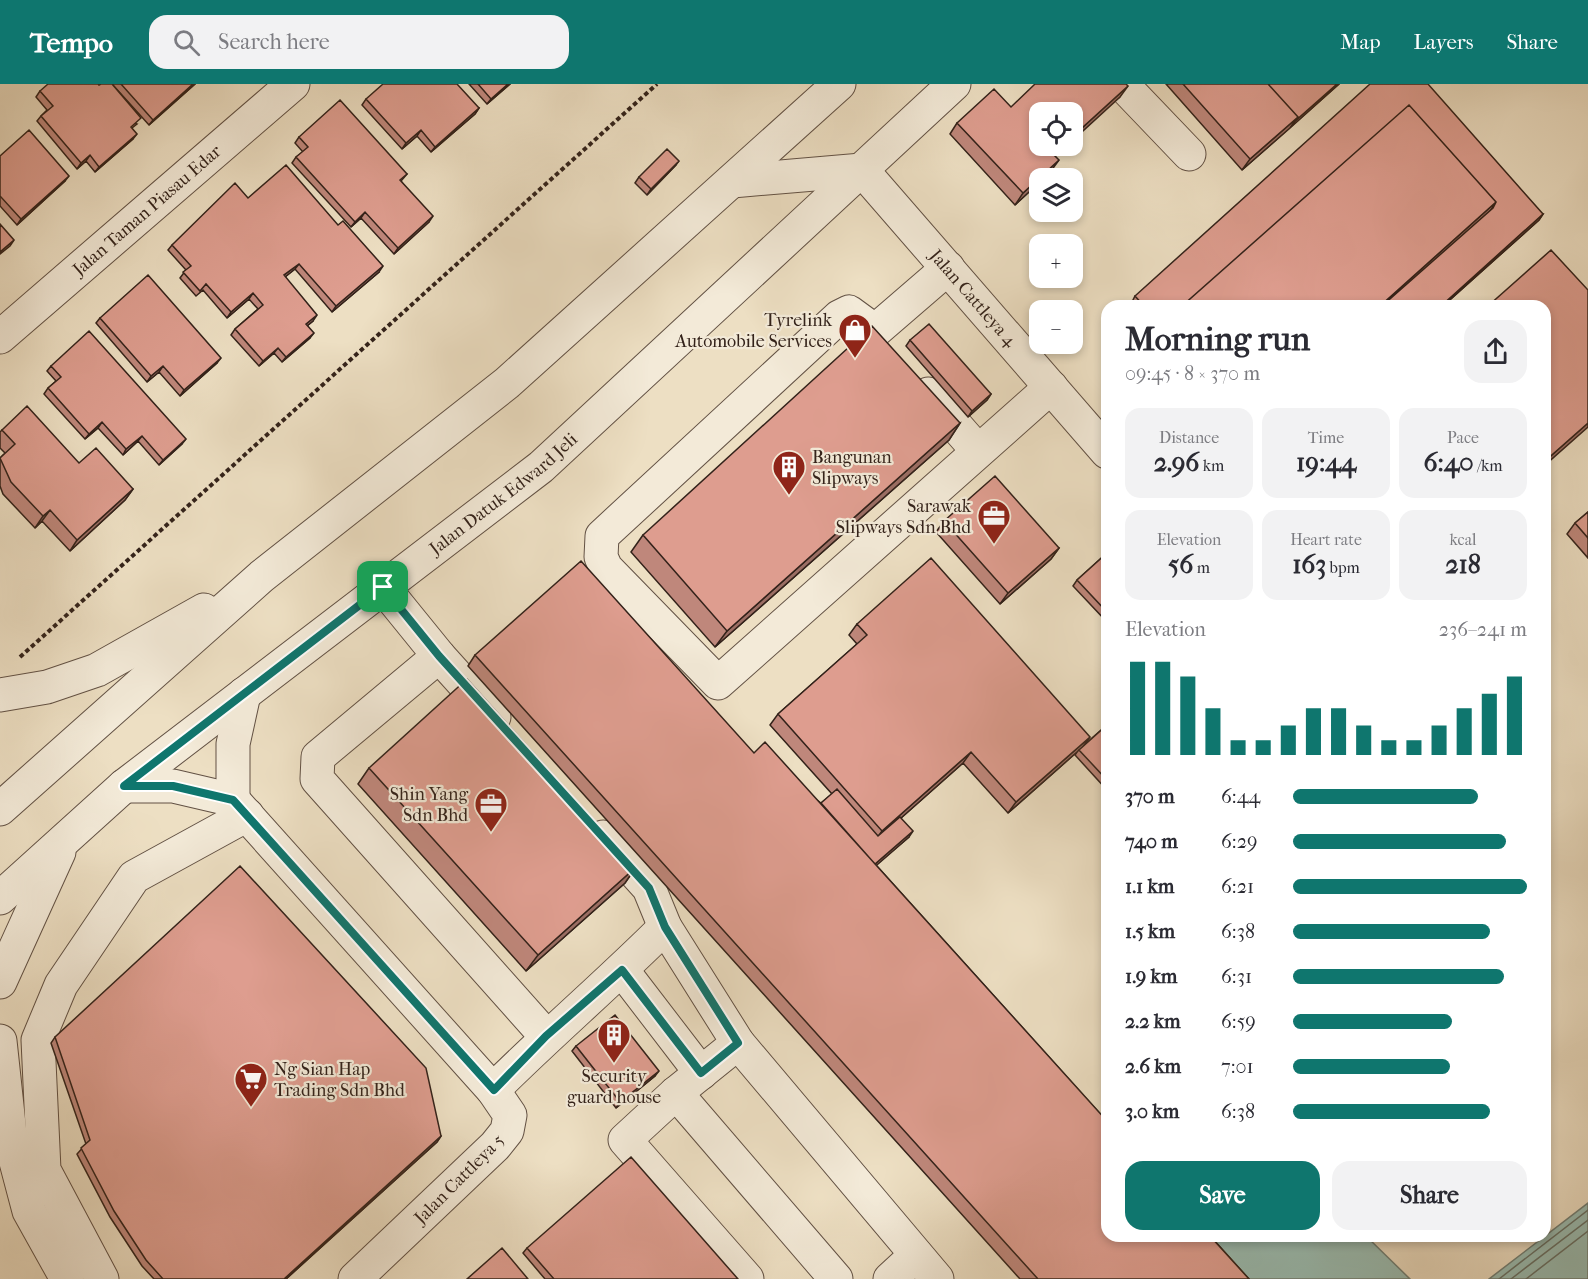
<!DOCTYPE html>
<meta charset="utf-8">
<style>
body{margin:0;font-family:"IM FELL French Canon",serif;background:#f2f2f3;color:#2b2b33;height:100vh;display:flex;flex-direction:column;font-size:22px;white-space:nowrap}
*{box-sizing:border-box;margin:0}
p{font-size:20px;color:#7c7c81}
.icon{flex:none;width:33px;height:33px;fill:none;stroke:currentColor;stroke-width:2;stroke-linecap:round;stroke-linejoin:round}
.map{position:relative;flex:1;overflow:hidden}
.details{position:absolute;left:1101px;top:216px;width:450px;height:942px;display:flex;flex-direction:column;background:#fff;border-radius:18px;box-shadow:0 3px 9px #0003}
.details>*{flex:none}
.buttons{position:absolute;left:1029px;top:18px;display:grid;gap:12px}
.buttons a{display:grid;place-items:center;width:54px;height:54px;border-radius:12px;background:#fff;box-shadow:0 3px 9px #0003;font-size:30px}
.pin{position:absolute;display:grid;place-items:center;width:51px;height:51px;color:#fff;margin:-26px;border-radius:12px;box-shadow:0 3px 9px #0006}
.round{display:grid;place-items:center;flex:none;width:63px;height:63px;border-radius:18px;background:#f2f2f3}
.summary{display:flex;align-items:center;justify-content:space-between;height:102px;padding:0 24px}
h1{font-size:33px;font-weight:800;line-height:45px}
.stats{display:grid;grid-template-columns:repeat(3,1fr);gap:9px;height:102px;padding:6px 24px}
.stats div{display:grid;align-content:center;border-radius:15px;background:#f2f2f3;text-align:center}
.stats b{font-size:26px;font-weight:800}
.stats small{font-size:16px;font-weight:400}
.stats p{font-size:16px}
.chart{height:168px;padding:12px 24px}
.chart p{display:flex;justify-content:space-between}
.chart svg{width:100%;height:108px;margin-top:6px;stroke:#0f766e;stroke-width:6}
.cta{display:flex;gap:12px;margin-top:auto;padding:12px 24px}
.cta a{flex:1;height:69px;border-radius:18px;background:#0f766e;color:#fff;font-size:24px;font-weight:800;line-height:69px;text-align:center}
.cta a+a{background:#f2f2f3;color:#2b2b33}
ul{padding:0 24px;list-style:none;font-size:20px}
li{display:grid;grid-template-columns:96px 72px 1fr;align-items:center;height:45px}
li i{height:15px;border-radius:8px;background:#0f766e}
header{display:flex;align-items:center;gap:36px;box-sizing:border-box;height:84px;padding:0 30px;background:#0f766e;color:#fff}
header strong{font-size:28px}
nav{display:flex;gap:33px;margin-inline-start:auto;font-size:21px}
.search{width:420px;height:54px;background:#f2f2f3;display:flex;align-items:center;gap:15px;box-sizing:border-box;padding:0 21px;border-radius:18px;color:#7c7c81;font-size:22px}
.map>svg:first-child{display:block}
</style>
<header>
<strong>Tempo</strong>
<div class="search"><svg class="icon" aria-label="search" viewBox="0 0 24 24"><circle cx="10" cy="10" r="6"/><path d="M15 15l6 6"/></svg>Search here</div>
<nav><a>Map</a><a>Layers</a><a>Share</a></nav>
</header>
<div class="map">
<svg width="1588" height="1195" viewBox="0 0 1588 1195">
<rect width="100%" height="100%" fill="#eddfc3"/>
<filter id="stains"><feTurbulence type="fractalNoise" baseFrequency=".00333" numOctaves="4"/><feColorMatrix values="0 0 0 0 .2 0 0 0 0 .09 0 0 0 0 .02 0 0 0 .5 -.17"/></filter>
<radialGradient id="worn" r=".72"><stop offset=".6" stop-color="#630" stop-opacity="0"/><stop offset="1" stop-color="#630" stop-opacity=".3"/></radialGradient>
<!-- water -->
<path fill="#99bdb3" stroke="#707f76" stroke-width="1.5" d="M 1588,1119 L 1588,1195 L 1489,1195 Z
M 1200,1152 L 1366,1152 L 1410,1195 L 1239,1195 Z"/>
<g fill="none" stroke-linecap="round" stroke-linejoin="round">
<!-- shore -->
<path stroke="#667066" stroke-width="1.5" d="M 1499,1195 L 1588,1126
M 1511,1195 L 1588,1136
M 1526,1195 L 1588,1147"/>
<!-- minor casing -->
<g stroke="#625144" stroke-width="35">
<g id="minor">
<path d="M 1122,0 L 1189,70"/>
<path id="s1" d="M 732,97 L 862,86 L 1107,368"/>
<path d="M 948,184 L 875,247 L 849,228 L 839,233 L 602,452 L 601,473 L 606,484 L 718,599 L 1051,303"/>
<path id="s2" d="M 0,253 L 293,0"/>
<path d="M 928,310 L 978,367"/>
<path d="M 383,503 L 439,572 L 494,633"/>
<path d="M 439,572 L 318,673 L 317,695 L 546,952"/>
<path d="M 0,611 L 47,603 L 97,586 L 204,526"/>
<path d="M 124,702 L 173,702 L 233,716"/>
<path d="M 233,716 L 493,1006 L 510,1031 L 507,1047 L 495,1062 L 355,1195"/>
<path d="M 233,716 L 233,660 L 244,610"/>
<path d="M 0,725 L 262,492 L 507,299 L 839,0"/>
<path d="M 603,753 L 649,804 L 665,843 L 738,959 L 937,1195"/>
<path id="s3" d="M 0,814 L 124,702 L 541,383 L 954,0"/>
<path d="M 622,886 L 701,989"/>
<path d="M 0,898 L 59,768"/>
<path d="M 0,957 L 11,1059 L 29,1127 L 67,1195"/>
<path d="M 738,959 L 676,1009 L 625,1056 L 747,1195"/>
<path d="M 493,1006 C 549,950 609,899 665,843"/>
<path d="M 676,1009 L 836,1195"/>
<path d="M 102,1195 L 44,1086 L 38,956 L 61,901 L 134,793 L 247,731"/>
<path d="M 890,1195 L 916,1171"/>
</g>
</g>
<!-- path -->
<path stroke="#33221a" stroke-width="4" stroke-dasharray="4.5 3" stroke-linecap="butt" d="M 20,573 L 657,0"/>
<!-- minor -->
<use href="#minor" stroke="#f3ead8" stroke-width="33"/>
</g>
<!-- wall -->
<path fill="#bf877b" stroke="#33221a" stroke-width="1.5" d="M 112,0 L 195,0 L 149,41 Z
M 469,0 L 510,0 L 487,20 Z
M 1166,0 L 1339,0 L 1242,86 Z
M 40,7 L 137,40 L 132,44 L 133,55 L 95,88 L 86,77 L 77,85 L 37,37 L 41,32 L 47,26 L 36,13 Z
M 1120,13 L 1040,62 L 1067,62 L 1055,72 L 1051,87 L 1015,121 L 950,50 L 957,39 L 1011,23 Z
M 366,15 L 479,24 L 475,30 L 431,68 L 417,52 L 402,65 L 362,21 Z
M 299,53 L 407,90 L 401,97 L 429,138 L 394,170 L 361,134 L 351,143 L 292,79 L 296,73 L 303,68 L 295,59 Z
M 0,72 L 65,97 L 17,141 L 0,122 Z
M 675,82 L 647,111 L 635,99 L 639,93 Z
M 248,114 L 379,188 L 332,228 L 295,185 L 285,193 L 313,237 L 307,242 L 310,254 L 282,278 L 274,269 L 259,282 L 231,251 L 235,245 L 258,225 L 249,215 L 227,234 L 203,206 L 196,212 L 180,194 L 186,186 L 168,166 L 172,161 Z
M 1543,130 L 1539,136 L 1443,222 L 1135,222 L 1132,218 L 1135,212 Z
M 100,234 L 217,279 L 180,312 L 159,288 L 147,298 L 96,239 Z
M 910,256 L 991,310 L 987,316 L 968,333 L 906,262 Z
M 51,282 L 182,360 L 159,381 L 138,357 L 123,371 L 98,344 L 85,355 L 44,310 L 48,304 L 56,297 L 47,287 Z
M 960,339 L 949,356 L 715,563 L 631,468 L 643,451 Z
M 2,346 L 79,379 L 133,405 L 125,416 L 70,467 L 42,437 L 35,444 L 3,410 L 0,402 L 0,374 L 5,369 L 0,364 L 0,348 Z
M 1588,428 L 1588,474 L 1567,450 L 1575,439 Z
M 944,437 L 1059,464 L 1051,475 L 1000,520 L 936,448 Z
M 1107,469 L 1107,538 L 1073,502 L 1077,496 Z
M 857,540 L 1084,661 L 1107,641 L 1107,706 L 1075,671 L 1077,668 L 1008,729 L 963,679 L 901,734 L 909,753 L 876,781 L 1249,1195 L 1020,1195 L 468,582 L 475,571 L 754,669 L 821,719 L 832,710 L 770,641 L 778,630 L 857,560 L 849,551 Z
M 369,684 L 636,783 L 625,799 L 526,887 L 358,700 Z
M 55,953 L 441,1052 L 437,1058 L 286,1195 L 154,1195 L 142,1182 L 110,1133 L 77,1070 L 86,1060 L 51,959 Z
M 576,962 L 655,992 L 616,1024 L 572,967 Z
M 527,1164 L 738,1195 L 545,1195 L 523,1169 Z"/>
<!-- shaded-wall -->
<path fill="#9b6e64" stroke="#33221a" stroke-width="1.5" d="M 193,0 L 195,0 L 149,41 L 153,36 Z
M 508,0 L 510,0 L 487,20 L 491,15 Z
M 1337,0 L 1339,0 L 1290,44 L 1294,38 Z
M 1128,2 L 1120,13 L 1072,57 L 1072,53 Z
M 479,24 L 475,30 L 431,68 L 435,63 Z
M 1298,33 L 1290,44 L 1242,86 L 1250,75 Z
M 421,46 L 417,52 L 402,65 L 406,59 Z
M 137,50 L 133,55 L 95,88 L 99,83 Z
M 1063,62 L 1067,62 L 1045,81 L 1053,70 Z
M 90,71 L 86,77 L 77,85 L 81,79 Z
M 1059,76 L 1051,87 L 1043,94 L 1040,94 L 1040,98 L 1015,121 L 1023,109 Z
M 679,77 L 675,82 L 647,111 L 651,105 Z
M 69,92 L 65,97 L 17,141 L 21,135 Z
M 1496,118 L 1489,129 L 1385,222 L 1380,222 Z
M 365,128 L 361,134 L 351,143 L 355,138 Z
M 1543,130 L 1539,136 L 1443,222 L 1441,222 Z
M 433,132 L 429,138 L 394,170 L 398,164 Z
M 14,156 L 10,162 L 0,170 L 0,168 Z
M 299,180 L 295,185 L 280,197 L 284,191 Z
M 383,182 L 379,188 L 332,228 L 336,222 Z
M 253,209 L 249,215 L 227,234 L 231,228 Z
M 317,231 L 313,237 L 302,246 L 306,240 Z
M 314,249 L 310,254 L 282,278 L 286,273 Z
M 278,264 L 274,269 L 259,282 L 263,277 Z
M 221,274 L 217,279 L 180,312 L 184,306 Z
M 163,282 L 159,288 L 147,298 L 151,292 Z
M 991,310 L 987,316 L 968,333 L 972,327 Z
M 102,338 L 98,344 L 85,355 L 89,350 Z
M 960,339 L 949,356 L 715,563 L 727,547 Z
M 1588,339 L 1588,343 L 1545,381 L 1545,377 Z
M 142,352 L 138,357 L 123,371 L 126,365 Z
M 186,355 L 182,360 L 159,381 L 163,376 Z
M 133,405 L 125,416 L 70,467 L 77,456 Z
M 50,426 L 42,437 L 35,444 L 43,432 Z
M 1059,464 L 1051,475 L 1000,520 L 1008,509 Z
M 1090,653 L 1082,664 L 1079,666 L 1077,668 L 1008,729 L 1016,718 Z
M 971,668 L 963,679 L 874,758 L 882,747 Z
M 913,747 L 909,753 L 870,787 L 874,781 Z
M 636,783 L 625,799 L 526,887 L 538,871 Z
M 659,987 L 655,992 L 616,1024 L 620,1018 Z
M 441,1052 L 437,1058 L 286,1195 L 284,1195 Z"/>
<!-- building -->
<path fill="#de9d8f" stroke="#33221a" stroke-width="1.5" d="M 48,0 L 98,0 L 99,1 L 101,0 L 112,0 L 141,34 L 131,43 L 137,50 L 99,83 L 90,71 L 81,79 L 41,32 L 53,22 L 40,7 Z
M 121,0 L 193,0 L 153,36 Z
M 383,0 L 457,0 L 479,24 L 435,63 L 421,46 L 406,59 L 366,15 Z
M 478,0 L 508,0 L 491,15 Z
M 1035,0 L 1126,0 L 1128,2 L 1072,53 L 1072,28 L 1040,28 L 1040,62 L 1063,62 L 1053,70 L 1059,76 L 1023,109 L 957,39 L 994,5 L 1011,23 Z
M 1183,0 L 1268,0 L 1298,33 L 1250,75 Z
M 1268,0 L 1337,0 L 1294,38 L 1298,33 Z
M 1370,0 L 1428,0 L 1543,130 L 1441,222 L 1382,222 L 1493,124 L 1496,118 L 1409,21 L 1182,222 L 1144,222 L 1135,212 Z
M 340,16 L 407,90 L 400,96 L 433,132 L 398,164 L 365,128 L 355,138 L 296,73 L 308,63 L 299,53 Z
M 1409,21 L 1496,118 L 1380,222 L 1182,222 Z
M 29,46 L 69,92 L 21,135 L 0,112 L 0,72 Z
M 667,65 L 679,77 L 651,105 L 639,93 Z
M 286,81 L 338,141 L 343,137 L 383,182 L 336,222 L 299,180 L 284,191 L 317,231 L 306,240 L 314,249 L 286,273 L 278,264 L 263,277 L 235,245 L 263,221 L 253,209 L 231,228 L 206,200 L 200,207 L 183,188 L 191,182 L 172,161 L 235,99 L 248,114 Z
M 0,140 L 14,156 L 0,168 Z
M 1551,166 L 1588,206 L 1588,339 L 1545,377 L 1545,222 L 1488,222 Z
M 148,191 L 221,274 L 184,306 L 163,282 L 151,292 L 100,234 Z
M 929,240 L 991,310 L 972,327 L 910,256 Z
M 872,242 L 960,339 L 727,547 L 643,451 Z
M 89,247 L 186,355 L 163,376 L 142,352 L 126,365 L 102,338 L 89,350 L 48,304 L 61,293 L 51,282 Z
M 27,322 L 79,379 L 96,364 L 133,405 L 77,456 L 50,426 L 43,432 L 11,398 L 0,374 L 15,360 L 2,346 Z
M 995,392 L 1059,464 L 1008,509 L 944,437 Z
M 1588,428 L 1588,454 L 1575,439 Z
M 1107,469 L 1107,528 L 1077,496 Z
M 931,474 L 1090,653 L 1016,718 L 971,668 L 882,747 L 778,630 L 867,551 L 857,540 Z
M 581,477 L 754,669 L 765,658 L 1107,1037 L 1107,1152 L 1210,1152 L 1249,1195 L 1038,1195 L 475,571 Z
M 467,595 L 636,783 L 538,871 L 369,684 Z
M 1107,641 L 1107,696 L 1079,666 Z
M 837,705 L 878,752 L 900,733 L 913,747 L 875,780 L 821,719 Z
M 240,782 L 426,984 L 441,1052 L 284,1195 L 163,1195 L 146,1176 L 114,1127 L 81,1064 L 90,1056 L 55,953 Z
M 615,931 L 659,987 L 620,1018 L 576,962 Z
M 631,1073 L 738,1195 L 554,1195 L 527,1164 Z
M 502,1164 L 528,1195 L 467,1195 Z"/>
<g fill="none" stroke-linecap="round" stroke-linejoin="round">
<!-- route casing -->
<g stroke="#fff" stroke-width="12">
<path id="route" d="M 383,503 L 439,572 L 649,804 L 665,843 L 738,959 L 701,989 L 622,886 L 546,952 L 494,1006 L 233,716 L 173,702 L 124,702 Z"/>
</g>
<!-- route -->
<use href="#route" stroke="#0f766e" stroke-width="8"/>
</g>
<!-- icons -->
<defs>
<g id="shop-pin" transform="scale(1.725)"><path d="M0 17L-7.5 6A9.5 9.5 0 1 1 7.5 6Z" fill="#8f2418" stroke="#f3ead8"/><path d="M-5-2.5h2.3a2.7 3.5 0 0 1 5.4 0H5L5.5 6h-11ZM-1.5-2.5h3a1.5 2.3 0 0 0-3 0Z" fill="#fff"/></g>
<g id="building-pin" transform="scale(1.725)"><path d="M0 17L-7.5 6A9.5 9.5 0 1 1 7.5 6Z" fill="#8f2418" stroke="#f3ead8"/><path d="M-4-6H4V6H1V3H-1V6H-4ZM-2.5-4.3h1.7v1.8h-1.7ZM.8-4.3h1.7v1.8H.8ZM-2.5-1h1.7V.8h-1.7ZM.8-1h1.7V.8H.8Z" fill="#fff"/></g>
<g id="office-pin" transform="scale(1.725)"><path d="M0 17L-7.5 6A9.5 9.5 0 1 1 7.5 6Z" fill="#8f2418" stroke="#f3ead8"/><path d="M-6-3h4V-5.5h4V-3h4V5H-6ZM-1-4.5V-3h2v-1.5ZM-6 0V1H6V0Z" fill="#fff"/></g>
<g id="supermarket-pin" transform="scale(1.725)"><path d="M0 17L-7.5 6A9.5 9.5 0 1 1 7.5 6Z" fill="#8f2418" stroke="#f3ead8"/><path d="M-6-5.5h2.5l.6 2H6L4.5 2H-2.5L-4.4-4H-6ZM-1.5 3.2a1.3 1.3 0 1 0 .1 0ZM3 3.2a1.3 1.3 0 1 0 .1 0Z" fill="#fff"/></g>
</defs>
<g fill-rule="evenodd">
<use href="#shop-pin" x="855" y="246"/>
<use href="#building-pin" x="789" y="383"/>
<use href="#office-pin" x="994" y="432"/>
<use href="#office-pin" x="491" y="720"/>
<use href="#building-pin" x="614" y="951"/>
<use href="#supermarket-pin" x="251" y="995"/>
</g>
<g text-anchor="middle" stroke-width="4.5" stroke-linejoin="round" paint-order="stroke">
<!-- street labels -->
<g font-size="18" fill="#33221a" stroke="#f3ead8">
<text dy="6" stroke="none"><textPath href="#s2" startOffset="194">Jalan Taman Piasau Edar</textPath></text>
<text dy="6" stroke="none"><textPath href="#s1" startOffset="300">Jalan Cattleya 4</textPath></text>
<text dy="6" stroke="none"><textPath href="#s3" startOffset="646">Jalan Datuk Edward Jeli</textPath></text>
<text transform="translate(459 1095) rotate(-45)" y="6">Jalan Cattleya 5</text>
</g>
<!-- poi labels -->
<g font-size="18" fill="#33221a" stroke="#f3ead8" text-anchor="end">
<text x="832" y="242">Tyrelink<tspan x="832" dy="21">Automobile Services</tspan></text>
<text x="812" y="379" text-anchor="start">Bangunan<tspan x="812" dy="21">Slipways</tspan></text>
<text x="971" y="428">Sarawak<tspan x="971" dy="21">Slipways Sdn Bhd</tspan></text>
<text x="468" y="716">Shin Yang<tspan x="468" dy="21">Sdn Bhd</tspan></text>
<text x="274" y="991" text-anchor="start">Ng Sian Hap<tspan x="274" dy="21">Trading Sdn Bhd</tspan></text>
<text x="614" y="998" text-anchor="middle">Security<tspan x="614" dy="21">guard house</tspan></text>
</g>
</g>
<rect width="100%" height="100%" filter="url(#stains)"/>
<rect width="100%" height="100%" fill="url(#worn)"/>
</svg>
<div class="buttons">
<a><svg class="icon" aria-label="locate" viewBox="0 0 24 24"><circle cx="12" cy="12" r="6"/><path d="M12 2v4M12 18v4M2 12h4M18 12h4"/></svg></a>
<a><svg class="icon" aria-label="layers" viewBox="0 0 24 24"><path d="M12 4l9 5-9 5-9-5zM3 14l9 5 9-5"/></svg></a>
<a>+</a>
<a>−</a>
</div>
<div class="pin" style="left:383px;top:503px;background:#1e9e55"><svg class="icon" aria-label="arrive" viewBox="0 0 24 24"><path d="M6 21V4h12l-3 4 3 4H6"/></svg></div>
<section class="details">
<div class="summary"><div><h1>Morning run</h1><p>09:45 · 8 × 370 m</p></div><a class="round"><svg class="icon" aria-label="share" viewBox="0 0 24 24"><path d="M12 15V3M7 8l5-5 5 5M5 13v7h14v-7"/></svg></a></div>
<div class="stats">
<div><p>Distance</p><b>2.96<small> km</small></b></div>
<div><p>Time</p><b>19:44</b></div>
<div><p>Pace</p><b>6:40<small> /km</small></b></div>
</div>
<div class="stats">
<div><p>Elevation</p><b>56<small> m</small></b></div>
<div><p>Heart rate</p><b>163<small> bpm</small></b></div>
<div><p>kcal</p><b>218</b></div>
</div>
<div class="chart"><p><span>Elevation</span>236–241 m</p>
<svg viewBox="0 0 160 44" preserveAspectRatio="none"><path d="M5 44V6M15 44V6M25 44V12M35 44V25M45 44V38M55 44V38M65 44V32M75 44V25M85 44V25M95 44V32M105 44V38M115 44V38M125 44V32M135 44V25M145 44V19M155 44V12"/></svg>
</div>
<ul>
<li><b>370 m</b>6:44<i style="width:79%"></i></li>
<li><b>740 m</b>6:29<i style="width:91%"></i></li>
<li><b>1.1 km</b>6:21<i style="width:100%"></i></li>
<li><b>1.5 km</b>6:38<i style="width:84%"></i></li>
<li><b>1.9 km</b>6:31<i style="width:90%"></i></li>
<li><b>2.2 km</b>6:59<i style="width:68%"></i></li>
<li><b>2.6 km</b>7:01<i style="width:67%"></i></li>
<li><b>3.0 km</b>6:38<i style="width:84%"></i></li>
</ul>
<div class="cta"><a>Save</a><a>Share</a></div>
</section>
</div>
